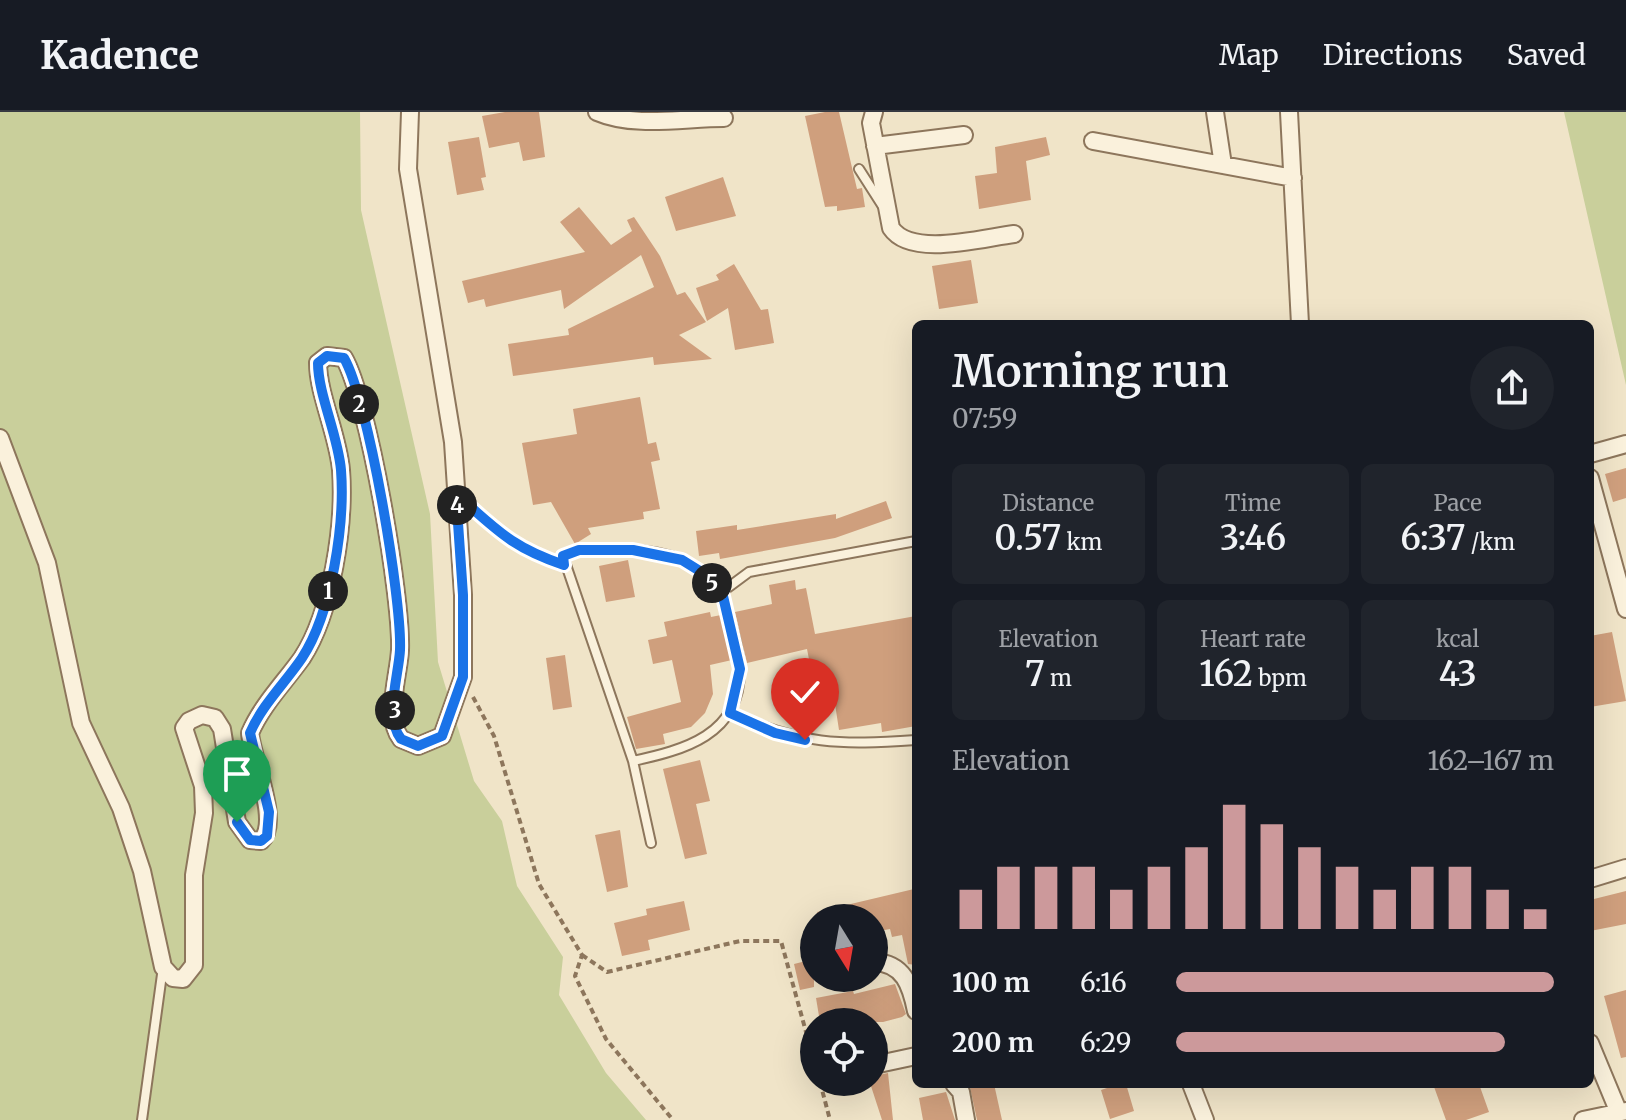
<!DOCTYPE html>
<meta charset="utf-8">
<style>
body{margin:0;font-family:Merriweather,serif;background:#20242c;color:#f1f3f6;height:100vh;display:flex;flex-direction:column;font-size:30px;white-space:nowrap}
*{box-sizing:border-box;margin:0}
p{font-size:26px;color:#9ea1a6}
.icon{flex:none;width:44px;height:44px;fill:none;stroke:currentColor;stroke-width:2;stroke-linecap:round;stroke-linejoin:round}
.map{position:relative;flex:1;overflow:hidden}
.drawer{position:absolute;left:912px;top:208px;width:682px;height:768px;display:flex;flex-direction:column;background:#171b24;border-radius:12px;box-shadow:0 8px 32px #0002}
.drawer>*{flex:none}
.needle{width:52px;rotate:169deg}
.controls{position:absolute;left:800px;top:792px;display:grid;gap:16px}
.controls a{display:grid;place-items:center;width:88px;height:88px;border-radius:50%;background:#171b24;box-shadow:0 8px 32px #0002;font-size:40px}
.pin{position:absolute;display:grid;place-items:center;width:68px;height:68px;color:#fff;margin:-82px -34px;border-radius:50% 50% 50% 0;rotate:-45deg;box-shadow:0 0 8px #0007}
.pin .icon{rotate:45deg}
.km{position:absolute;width:40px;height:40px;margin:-20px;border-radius:50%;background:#222;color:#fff;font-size:22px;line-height:40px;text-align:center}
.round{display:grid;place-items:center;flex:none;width:84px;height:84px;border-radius:42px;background:#20242c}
.overview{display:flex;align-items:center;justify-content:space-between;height:136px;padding:0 40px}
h1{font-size:44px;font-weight:600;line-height:60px}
.stats{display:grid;grid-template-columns:repeat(3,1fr);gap:12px;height:136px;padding:8px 40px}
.stats div{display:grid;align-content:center;border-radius:12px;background:#20242c;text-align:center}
.stats b{font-size:34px;font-weight:600}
.stats small{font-size:22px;font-weight:400}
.stats p{font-size:22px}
.chart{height:224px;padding:16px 40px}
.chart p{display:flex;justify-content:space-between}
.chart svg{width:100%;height:144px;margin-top:8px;stroke:#cc999b;stroke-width:6}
ul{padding:0 40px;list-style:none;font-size:26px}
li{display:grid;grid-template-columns:128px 96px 1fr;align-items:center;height:60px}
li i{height:20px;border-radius:10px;background:#cc999b}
header{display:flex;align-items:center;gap:48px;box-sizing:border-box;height:112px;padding:0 40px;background:#171b24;border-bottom:2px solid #363941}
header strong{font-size:38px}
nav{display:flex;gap:44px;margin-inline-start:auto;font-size:28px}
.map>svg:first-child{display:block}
</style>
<header>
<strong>Kadence</strong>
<nav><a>Map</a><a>Directions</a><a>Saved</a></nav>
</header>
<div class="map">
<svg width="1626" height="1008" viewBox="0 0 1626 1008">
<rect width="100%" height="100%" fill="#f0e4c8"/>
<!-- green -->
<path fill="#c9cf9b" d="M 0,0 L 360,0 L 361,98 L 430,402 L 438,550 L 474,669 L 502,709 L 517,774 L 563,845 L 559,883 L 606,961 L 646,1008 L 0,1008 Z
M 1564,0 L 1626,0 L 1626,273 Z"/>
<!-- building -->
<path fill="#cf9f7d" d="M 505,0 L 539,0 L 545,45 L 523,49 L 519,30 L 489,36 L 482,4 Z
M 825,0 L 839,0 L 857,77 L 862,76 L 865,95 L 837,99 L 837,94 L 825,95 L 805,4 Z
M 479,25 L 486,65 L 481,66 L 484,78 L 457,83 L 448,30 Z
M 1046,25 L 1050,43 L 1026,49 L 1031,88 L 979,97 L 975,64 L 997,61 L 995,35 Z
M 723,65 L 736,104 L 676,119 L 665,85 Z
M 579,95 L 611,133 L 632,119 L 627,108 L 634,105 L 660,144 L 677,183 L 685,180 L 706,210 L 679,223 L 712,247 L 654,253 L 653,245 L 513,264 L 508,232 L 569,223 L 568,217 L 654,175 L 641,143 L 564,197 L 561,178 L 486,195 L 484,187 L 468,191 L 462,169 L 585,140 L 560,110 Z
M 971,148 L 978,191 L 939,197 L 932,154 Z
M 734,152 L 761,198 L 768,197 L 774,231 L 735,238 L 728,196 L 707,209 L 696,176 L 719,168 L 716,163 Z
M 640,285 L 648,332 L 656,330 L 660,348 L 651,350 L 660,397 L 643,400 L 644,407 L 588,416 L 591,422 L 575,432 L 551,390 L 533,393 L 522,331 L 577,322 L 573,297 Z
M 1626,356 L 1626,386 L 1613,390 L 1605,362 Z
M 886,389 L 892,406 L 835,426 L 720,447 L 719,441 L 699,444 L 696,419 L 737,413 L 737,418 L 836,402 L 836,407 Z
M 628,448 L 635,485 L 606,490 L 599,454 Z
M 795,468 L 796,478 L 806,476 L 815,522 L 916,504 L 916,614 L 882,620 L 881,611 L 839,618 L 835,592 L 818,594 L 807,537 L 747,551 L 735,500 L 772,492 L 769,473 Z
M 710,500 L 711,505 L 721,503 L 732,548 L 710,553 L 713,582 L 705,601 L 691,615 L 663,622 L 665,632 L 636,637 L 627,605 L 681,590 L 672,548 L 653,552 L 648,528 L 667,524 L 664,510 Z
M 1612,520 L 1626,589 L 1590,595 L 1590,524 Z
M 565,543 L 572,595 L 553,598 L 546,546 Z
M 700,648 L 710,689 L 696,692 L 707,742 L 685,747 L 663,657 Z
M 620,718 L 628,775 L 607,780 L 595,723 Z
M 914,777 L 916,853 L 908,852 L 902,823 L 892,825 L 890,817 L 874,820 L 874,806 L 818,806 L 817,800 Z
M 1626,779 L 1626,812 L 1590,819 L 1590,788 Z
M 684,789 L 690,818 L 648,828 L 650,838 L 622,844 L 614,811 L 647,803 L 646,797 Z
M 814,847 L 814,875 L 800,878 L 794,852 Z
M 895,872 L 906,902 L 902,905 L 883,910 L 820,910 L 816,886 L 853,879 L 854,882 Z
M 1626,878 L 1626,945 L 1621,946 L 1604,884 Z
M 888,961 L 893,1008 L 882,1008 L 870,971 L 874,970 L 874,964 Z
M 982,972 L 994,972 L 1002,1008 L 977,1008 L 970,975 Z
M 1119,972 L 1126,972 L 1134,999 L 1110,1007 L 1101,978 Z
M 1433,972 L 1479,972 L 1489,1000 L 1466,1008 L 1446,1008 Z
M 946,980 L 955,1008 L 923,1008 L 919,986 Z"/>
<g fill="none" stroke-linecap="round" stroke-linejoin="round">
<!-- service casing -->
<g stroke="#8d765c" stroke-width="12">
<path id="service" d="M 859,57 L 882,93
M 459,385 C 500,420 512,435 564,453
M 730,601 C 801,633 840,633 916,628
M 633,649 C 684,638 740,623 740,559 C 740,534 728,505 722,480 L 749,460 L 916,429
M 651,731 L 633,649 L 563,444 C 588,430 657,437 683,448 C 698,455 710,468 722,480
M 142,1008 L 163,855"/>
</g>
<!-- minor casing -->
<g stroke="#8d765c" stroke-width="20">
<path id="minor" d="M 597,0 C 634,16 684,6 724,6
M 874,0 L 871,11 L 891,116 C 911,146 982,126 1014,122
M 1215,0 L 1223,53
M 1289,0 L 1300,212
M 1093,29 L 1293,66
M 875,34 L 964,23
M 0,326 L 47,451 L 81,611 L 121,696 L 142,759 L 163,855 L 173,866 L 183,867 L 194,853 L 194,763 L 204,701 L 203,674 L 184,616 L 189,609 L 202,603 L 215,606 L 222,617 L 237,710 L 250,728 L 261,729 C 281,710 252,648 250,621 C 262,593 284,571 302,546 C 332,500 345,412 341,358 C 338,323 318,282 318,251 L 327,244 L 344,246 C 368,287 402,486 400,538 C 399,562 384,606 401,627 L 418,634 L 442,624 L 463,565 L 463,483 L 453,330 L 408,57 L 410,0
M 1590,342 L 1626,332
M 1590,366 L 1626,497
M 1590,767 L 1626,756
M 874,850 C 904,851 911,874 916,899
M 1590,931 L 1619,1001
M 874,953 L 916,944
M 954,972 L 961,980 L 966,1008
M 1191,972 L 1205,1008
M 1583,1008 L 1626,999"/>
</g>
<!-- path -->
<path stroke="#8d765c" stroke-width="4" stroke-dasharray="6 4" stroke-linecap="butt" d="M 473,585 L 494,624 L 539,772 L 582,843 L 575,864 L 606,927 L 673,1008
M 582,843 L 607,860 L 740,829 L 781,829 L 814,949
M 820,970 L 830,1008"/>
<!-- service -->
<use href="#service" stroke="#faf1dc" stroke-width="8"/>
<!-- minor -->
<use href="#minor" stroke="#faf1dc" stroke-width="16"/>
</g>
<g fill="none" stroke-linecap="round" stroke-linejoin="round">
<!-- route casing -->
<g stroke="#fff" stroke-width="16">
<path id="route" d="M 237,710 L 250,728 L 261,729 L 267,724 L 269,700 L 250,621 C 262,593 285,571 302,546 C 332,500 345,412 341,358 C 338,323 318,282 318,251 L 327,244 L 344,246 C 368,287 402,486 400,538 C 399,562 384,606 401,627 L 418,634 L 442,624 L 463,565 L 463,483 L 456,382 C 497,418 511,435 564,453 L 563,444 L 579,438 L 633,438 L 682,448 L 703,461 L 722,480 L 740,557 L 730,601 L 775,621 L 805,628"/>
</g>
<!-- route -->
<use href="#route" stroke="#1a73e8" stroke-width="10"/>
</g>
</svg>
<div class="controls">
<a><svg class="needle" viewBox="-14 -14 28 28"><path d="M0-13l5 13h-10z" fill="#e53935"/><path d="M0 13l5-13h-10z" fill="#9ea1a6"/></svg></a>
<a><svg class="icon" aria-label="locate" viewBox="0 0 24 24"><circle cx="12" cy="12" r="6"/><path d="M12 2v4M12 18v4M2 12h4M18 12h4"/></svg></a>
</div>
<div class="pin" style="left:237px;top:710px;background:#1e9e55"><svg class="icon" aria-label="arrive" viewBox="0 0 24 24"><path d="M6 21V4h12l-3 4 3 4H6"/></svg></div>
<div class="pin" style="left:805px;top:628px;background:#d93025"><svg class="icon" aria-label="check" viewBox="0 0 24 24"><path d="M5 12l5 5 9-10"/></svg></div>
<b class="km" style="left:328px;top:479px">1</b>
<b class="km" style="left:359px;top:292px">2</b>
<b class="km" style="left:395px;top:598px">3</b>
<b class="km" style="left:457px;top:393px">4</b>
<b class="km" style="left:712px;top:471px">5</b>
<section class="drawer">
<div class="overview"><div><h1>Morning run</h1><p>07:59</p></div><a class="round"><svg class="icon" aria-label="share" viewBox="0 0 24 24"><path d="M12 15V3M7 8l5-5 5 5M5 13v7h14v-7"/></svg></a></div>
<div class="stats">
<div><p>Distance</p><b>0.57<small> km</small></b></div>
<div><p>Time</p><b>3:46</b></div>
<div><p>Pace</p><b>6:37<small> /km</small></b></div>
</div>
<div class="stats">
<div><p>Elevation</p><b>7<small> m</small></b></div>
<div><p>Heart rate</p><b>162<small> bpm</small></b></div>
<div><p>kcal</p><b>43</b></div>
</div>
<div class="chart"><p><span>Elevation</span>162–167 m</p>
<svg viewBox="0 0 160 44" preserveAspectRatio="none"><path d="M5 44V32M15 44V25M25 44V25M35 44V25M45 44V32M55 44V25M65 44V19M75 44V6M85 44V12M95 44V19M105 44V25M115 44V32M125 44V25M135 44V25M145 44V32M155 44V38"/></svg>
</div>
<ul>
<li><b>100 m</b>6:16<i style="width:100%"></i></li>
<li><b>200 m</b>6:29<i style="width:87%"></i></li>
</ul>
</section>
</div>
